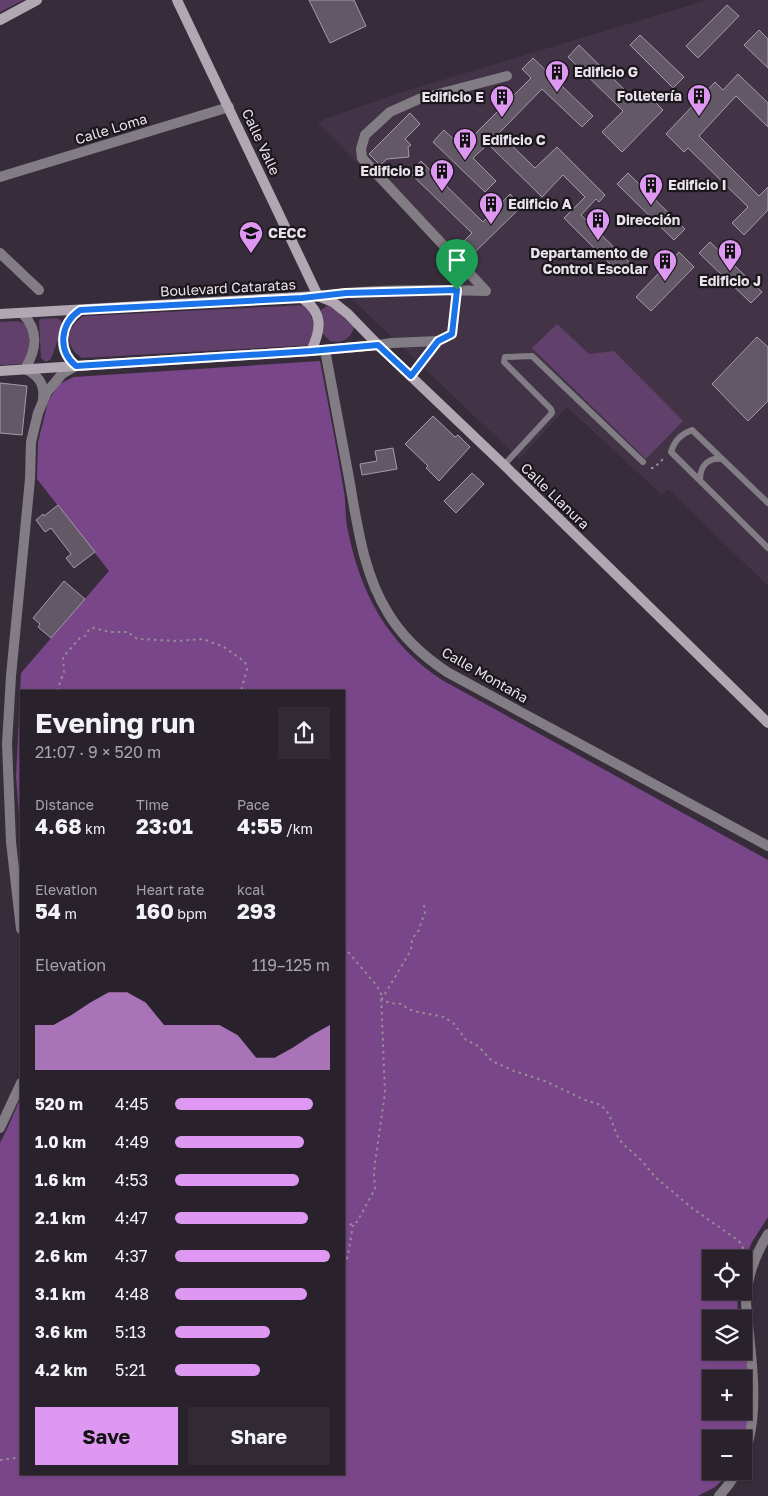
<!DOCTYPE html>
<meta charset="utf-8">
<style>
body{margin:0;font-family:"Golos Text",sans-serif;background:#312a34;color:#f1f3f6;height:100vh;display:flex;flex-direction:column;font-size:19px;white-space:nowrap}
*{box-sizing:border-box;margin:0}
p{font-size:16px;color:#a5a4a9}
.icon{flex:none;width:28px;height:28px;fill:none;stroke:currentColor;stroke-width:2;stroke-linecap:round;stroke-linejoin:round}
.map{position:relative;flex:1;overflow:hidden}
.details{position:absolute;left:20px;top:690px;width:325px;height:785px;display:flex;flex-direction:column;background:#29222c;border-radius:0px;box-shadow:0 1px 4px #0004,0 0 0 1px #453f48}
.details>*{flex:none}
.tools{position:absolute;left:702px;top:1250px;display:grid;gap:10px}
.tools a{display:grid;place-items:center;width:50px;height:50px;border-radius:0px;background:#29222c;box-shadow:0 1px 4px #0004,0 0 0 1px #453f48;font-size:25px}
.pin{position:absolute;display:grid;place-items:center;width:42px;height:42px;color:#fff;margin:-51px -21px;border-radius:50% 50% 50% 0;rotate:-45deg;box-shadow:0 0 5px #0007}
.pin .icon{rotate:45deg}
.round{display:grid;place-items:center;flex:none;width:52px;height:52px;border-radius:0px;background:#312a34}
.summary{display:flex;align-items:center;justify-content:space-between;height:85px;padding:0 15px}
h1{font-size:28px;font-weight:700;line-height:38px}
.stats{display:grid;grid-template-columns:repeat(3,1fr);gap:8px;height:85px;padding:5px 15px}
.stats div{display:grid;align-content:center}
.stats b{font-size:21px;font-weight:700}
.stats small{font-size:14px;font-weight:400}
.stats p{font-size:14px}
.chart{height:140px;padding:10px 15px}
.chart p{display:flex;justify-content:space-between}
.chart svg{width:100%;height:90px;margin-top:5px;fill:#de98f2;opacity:.7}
.button{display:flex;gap:10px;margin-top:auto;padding:10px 15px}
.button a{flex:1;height:58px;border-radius:0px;background:#de98f2;color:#111;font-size:20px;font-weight:700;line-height:58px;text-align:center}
.button a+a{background:#312a34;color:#f1f3f6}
ul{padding:0 15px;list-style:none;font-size:16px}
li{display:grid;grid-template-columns:80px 60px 1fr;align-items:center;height:38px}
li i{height:12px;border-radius:6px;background:#de98f2}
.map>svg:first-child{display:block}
</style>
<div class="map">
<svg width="768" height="1496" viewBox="0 0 768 1496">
<rect width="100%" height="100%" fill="#372d3a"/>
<!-- built -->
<path fill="#423446" d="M 707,0 L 768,0 L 768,586 L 668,489 L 662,495 L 567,407 L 519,459 L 350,297 L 463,295 L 463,270 L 317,122 L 393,95 Z"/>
<!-- green -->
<path fill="#62406c" d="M 0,0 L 23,0 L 0,12 Z
M 307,305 L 314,325 L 312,345 L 82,358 C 64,347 65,326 84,316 Z
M 328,305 L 331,306 L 354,327 C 351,339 341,344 330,341 L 322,333 L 321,310 Z
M 56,318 L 61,320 L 62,328 L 51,359 L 46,362 L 41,358 L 39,321 L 41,319 Z
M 17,321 L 25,324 L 30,332 L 28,357 L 22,364 L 0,365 L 0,322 Z
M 557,324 L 589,354 L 614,351 L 683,421 L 646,459 L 532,348 Z"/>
<!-- forest -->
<path fill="#794689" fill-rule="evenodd" d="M 320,361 C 328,404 337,448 344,492 C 346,503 345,515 347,526 C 359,591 387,644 442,680 L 768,860 L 768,1217 L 752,1242 L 744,1260 L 711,1259 L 711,1291 L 737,1291 L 738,1319 L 711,1319 L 711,1351 L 744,1351 L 744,1347 L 754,1404 L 744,1439 L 711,1439 L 711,1471 L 733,1471 L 715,1487 L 698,1496 L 0,1496 L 0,1143 L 8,1127 L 21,1097 L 21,1474 L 344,1474 L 344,691 L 21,691 L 21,840 L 16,777 L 21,673 L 109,571 L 37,479 L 38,442 L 48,402 L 59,384 L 74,377 ZM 711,1379 L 744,1379 L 744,1411 L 711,1411 Z"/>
<!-- building -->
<path fill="#635866" stroke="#a69aaa" d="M 309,0 L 354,0 L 366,26 L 330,43 Z
M 727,5 L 739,16 L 698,58 L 686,46 Z
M 759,30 L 768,39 L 768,68 L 744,45 Z
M 640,35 L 684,77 L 673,88 L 630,45 Z
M 579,45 L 635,100 L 644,91 L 663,110 L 622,152 L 602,132 L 623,111 L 568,57 Z
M 533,58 L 593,116 L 582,127 L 542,89 L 499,133 L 535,168 L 557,147 L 605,195 L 599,202 L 596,199 L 581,215 L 631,264 L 621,275 L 564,218 L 585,197 L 563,175 L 542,197 L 488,144 L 473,158 L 496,181 L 485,192 L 433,142 L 444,130 L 462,147 L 531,78 L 522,69 Z
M 738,74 L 768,103 L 768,127 L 736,96 L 699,136 L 759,196 L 768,187 L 768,210 L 744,235 L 732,223 L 748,207 L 688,148 L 684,152 L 666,134 L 715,82 L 723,90 Z
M 410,113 L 420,124 L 405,139 L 411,145 L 408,147 L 409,157 L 387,159 L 380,165 L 369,154 Z
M 421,161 L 483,222 L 510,194 L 522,206 L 471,256 L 460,245 L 472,233 L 410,173 Z
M 628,173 L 685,229 L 674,240 L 617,184 Z
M 710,242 L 762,292 L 751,303 L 699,253 Z
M 679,252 L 694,267 L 651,311 L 636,297 Z
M 757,337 L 768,347 L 768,401 L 748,421 L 712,384 Z
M 0,383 L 27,386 L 22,435 L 0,433 Z
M 433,416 L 455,437 L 458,435 L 470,447 L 439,481 L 426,468 L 428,466 L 405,444 Z
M 393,448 L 397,469 L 362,475 L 360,464 L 377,461 L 375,451 Z
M 472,473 L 484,484 L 456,513 L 444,501 Z
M 58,505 L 95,552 L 74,568 L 66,558 L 71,554 L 51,528 L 45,532 L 36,520 L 43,514 L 44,516 Z
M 64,581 L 85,599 L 51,638 L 38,627 L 40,624 L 33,618 Z"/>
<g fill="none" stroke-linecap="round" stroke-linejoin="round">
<!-- path -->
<path stroke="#958c97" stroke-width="2" stroke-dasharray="2.5 4" stroke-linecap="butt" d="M 651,468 L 654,468 L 664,458
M 57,691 L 64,672 L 63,657 L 80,638 L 87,635 L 89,629 L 94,628 L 110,632 L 129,632 L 132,636 L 138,639 L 177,641 L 203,639 L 224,647 L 245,662 L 247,669 L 241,691
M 424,905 L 425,914 L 422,920 L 419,930 L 412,939 L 411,950 L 382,999 L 389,1003 L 402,1004 L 408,1009 L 418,1012 L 444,1017 L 454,1024 L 466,1040 L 478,1046 L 492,1061 L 514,1071 L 545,1081 L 585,1100 L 601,1105 L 609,1114 L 617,1135 L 622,1143 L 643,1162 L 655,1177 L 692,1208 L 739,1241 L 746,1253
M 344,947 L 377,986 L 381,994 L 385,1093 L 375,1163 L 374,1176 L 375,1189 L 357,1222 L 349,1225 L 344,1224
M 344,1265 L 348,1256 L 353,1224
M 0,1460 L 21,1457"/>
<!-- lane -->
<path stroke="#827d84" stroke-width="6" d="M 504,465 L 552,413 L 551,409 L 504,362 L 505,357 L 532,356 L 643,462
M 700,480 C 700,466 708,457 722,459
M 768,503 L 692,430 C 681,434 674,441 671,452 L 768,548"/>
<!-- street -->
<path stroke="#827d84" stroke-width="10" d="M 0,177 L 229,107
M 0,253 L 39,290
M 486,291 L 362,158 L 361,149 L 365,135 L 390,112 L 419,99 L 507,76
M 318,296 C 373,289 430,289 486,291
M 23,314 C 39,331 37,349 25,369 C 38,375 45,384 43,399
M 378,345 L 392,343 L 438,341
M 325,350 C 333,392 341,435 349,478 C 357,523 363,573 388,613 C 403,638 423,656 447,672 L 768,846
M 411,376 L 438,341 L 452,334 L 457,290
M 21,929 L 11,842 L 7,744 L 11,676 L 30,479 L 31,442 L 38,413 L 47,392 L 62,374 L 76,366 C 56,350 60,324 80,310
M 0,1128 L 21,1083
M 719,1496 C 768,1444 752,1374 746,1303 C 747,1277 754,1257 768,1234"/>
<!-- secondary -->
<path stroke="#b0a7b2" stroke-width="10" d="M 177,0 L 318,296
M 0,20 L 37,0
M 302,298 C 324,313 321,330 311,351
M 0,314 L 318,296 L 333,302 L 348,314 L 378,345 L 504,465 L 768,723
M 0,371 L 311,351 L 378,345"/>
</g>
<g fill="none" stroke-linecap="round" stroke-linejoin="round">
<!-- route casing -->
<g stroke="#fff" stroke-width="10">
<path id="route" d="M 457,290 L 452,334 L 438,341 L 411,376 L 378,345 L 311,351 L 76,366 C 57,350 60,324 80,310 L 302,298 L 346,293 Z"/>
</g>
<!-- route -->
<use href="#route" stroke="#1a73e8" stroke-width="6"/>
</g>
<!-- icons -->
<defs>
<g id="building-pin" transform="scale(1.25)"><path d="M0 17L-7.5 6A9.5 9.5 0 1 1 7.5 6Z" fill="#de98f2" stroke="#1b171d"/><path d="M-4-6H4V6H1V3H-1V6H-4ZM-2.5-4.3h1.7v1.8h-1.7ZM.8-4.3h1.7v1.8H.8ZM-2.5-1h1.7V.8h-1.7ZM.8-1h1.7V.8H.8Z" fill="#111"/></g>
<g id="university-pin" transform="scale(1.25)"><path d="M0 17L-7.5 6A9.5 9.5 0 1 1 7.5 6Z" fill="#de98f2" stroke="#1b171d"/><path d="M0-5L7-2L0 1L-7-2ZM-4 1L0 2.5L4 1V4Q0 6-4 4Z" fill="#111"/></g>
</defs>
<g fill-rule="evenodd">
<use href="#building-pin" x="557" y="72"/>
<use href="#building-pin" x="699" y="96"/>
<use href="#building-pin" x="502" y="97"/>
<use href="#building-pin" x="465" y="140"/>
<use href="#building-pin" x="442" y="171"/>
<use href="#building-pin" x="651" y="185"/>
<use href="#building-pin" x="491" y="204"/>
<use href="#building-pin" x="598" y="220"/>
<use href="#university-pin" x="251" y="233"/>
<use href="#building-pin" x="730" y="251"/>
<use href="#building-pin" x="665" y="261"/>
</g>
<g text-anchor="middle" stroke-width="4.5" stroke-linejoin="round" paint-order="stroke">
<!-- poi labels -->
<g font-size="14" font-weight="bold" fill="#eae3ec" stroke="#1b171d" text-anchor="start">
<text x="574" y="77">Edificio G</text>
<text x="682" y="101" text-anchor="end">Folletería</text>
<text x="484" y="102" text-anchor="end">Edificio E</text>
<text x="482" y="145">Edificio C</text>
<text x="424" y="176" text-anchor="end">Edificio B</text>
<text x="668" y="190">Edificio I</text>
<text x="508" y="209">Edificio A</text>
<text x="616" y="225">Dirección</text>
<text x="268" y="238">CECC</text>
<text x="648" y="258" text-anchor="end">Departamento de<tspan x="648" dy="16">Control Escolar</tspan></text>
<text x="730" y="286" text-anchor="middle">Edificio J</text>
</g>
<!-- street labels -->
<g font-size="14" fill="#eae3ec" stroke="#1b171d">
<text transform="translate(111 129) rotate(-17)" y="5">Calle Loma</text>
<text transform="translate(261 142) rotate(65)" y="5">Calle Valle</text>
<text transform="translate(228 288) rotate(-3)" y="5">Boulevard Cataratas</text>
<text transform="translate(555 496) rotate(44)" y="5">Calle Llanura</text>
<text transform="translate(485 675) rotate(30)" y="5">Calle Montaña</text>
</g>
</g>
</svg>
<div class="tools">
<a><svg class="icon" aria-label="locate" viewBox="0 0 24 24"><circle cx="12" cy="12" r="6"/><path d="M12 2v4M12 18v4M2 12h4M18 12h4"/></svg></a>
<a><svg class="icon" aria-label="layers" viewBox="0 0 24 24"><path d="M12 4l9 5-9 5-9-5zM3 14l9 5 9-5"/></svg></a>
<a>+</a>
<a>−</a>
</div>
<div class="pin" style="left:457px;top:290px;background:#1e9e55"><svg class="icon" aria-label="arrive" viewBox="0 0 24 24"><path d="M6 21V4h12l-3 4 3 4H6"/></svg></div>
<section class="details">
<div class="summary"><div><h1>Evening run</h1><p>21:07 · 9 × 520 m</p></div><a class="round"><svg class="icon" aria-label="share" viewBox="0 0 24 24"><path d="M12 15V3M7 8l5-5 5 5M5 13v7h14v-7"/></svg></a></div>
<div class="stats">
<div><p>Distance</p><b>4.68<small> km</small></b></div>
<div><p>Time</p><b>23:01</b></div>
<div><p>Pace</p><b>4:55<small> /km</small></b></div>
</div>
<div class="stats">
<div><p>Elevation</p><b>54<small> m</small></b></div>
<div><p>Heart rate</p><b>160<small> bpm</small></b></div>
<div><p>kcal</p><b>293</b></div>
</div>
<div class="chart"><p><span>Elevation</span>119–125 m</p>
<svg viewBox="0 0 160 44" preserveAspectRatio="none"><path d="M0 44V22L10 22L20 17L30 11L40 6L50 6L60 11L70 22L80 22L90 22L100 22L110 27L120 38L130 38L140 33L150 27L160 22V44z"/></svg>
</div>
<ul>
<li><b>520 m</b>4:45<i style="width:89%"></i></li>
<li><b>1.0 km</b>4:49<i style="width:83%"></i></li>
<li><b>1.6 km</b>4:53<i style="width:80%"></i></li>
<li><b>2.1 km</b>4:47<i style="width:86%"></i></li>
<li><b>2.6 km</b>4:37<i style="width:100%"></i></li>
<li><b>3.1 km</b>4:48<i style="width:85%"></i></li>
<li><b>3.6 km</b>5:13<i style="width:61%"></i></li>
<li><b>4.2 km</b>5:21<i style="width:55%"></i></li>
</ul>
<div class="button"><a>Save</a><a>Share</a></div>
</section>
</div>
